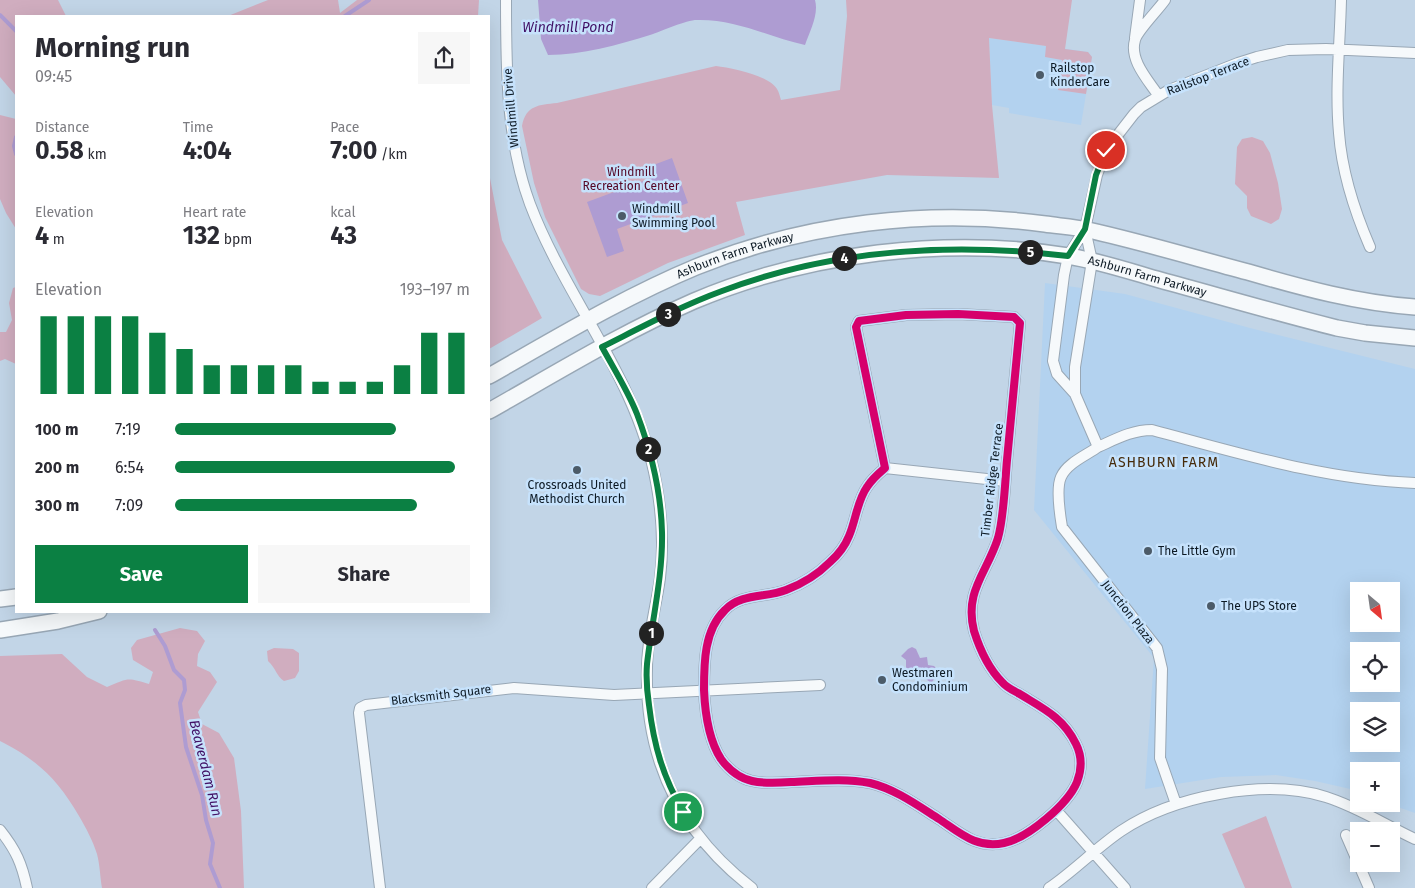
<!DOCTYPE html>
<meta charset="utf-8">
<style>
body{margin:0;font-family:"Fira Sans",sans-serif;background:#f7f7f7;color:#2b2b33;height:100vh;display:flex;flex-direction:column;font-size:19px;white-space:nowrap}
*{box-sizing:border-box;margin:0}
p{font-size:16px;color:#7c7c81}
.icon{flex:none;width:28px;height:28px;fill:none;stroke:currentColor;stroke-width:2;stroke-linecap:round;stroke-linejoin:round}
.map{position:relative;flex:1;overflow:hidden}
.details{position:absolute;left:15px;top:15px;width:475px;height:598px;display:flex;flex-direction:column;background:#fff;border-radius:0px;box-shadow:0 5px 20px #0002}
.details>*{flex:none}
.needle{width:32px;rotate:151deg}
.buttons{position:absolute;left:1350px;top:582px;display:grid;gap:10px}
.buttons a{display:grid;place-items:center;width:50px;height:50px;border-radius:0px;background:#fff;box-shadow:0 5px 20px #0002;font-size:25px}
.pin{position:absolute;display:grid;place-items:center;width:42px;height:42px;color:#fff;margin:-21px;border:2px solid #fff;border-radius:50%;box-shadow:0 1px 5px #0007}
.km{position:absolute;width:25px;height:25px;margin:-12px;border-radius:50%;background:#222;color:#fff;font-size:14px;line-height:25px;text-align:center}
.round{display:grid;place-items:center;flex:none;width:52px;height:52px;border-radius:0px;background:#f7f7f7}
.head{display:flex;align-items:center;justify-content:space-between;height:85px;padding:0 20px}
h1{font-size:28px;font-weight:700;line-height:38px}
.stats{display:grid;grid-template-columns:repeat(3,1fr);gap:8px;height:85px;padding:5px 20px}
.stats div{display:grid;align-content:center}
.stats b{font-size:25px;font-weight:700}
.stats small{font-size:14px;font-weight:400}
.stats p{font-size:14px}
.chart{height:140px;padding:10px 20px}
.chart p{display:flex;justify-content:space-between}
.chart svg{width:100%;height:90px;margin-top:5px;stroke:#0b8043;stroke-width:6}
.primary-button{display:flex;gap:10px;margin-top:auto;padding:10px 20px}
.primary-button a{flex:1;height:58px;border-radius:0px;background:#0b8043;color:#fff;font-size:20px;font-weight:700;line-height:58px;text-align:center}
.primary-button a+a{background:#f7f7f7;color:#2b2b33}
ul{padding:0 20px;list-style:none;font-size:16px}
li{display:grid;grid-template-columns:80px 60px 1fr;align-items:center;height:38px}
li i{height:12px;border-radius:6px;background:#0b8043}
.map>svg:first-child{display:block}
</style>
<div class="map">
<svg width="1415" height="888" viewBox="0 0 1415 888">
<rect width="100%" height="100%" fill="#c2d5e7"/>
<!-- built -->
<path fill="#b3d2ef" fill-rule="evenodd" d="M 989,38 L 1088,52 L 1092,57 L 1081,125 L 1009,113 L 1009,108 L 992,105 Z
M 1045,283 L 1125,294 L 1250,328 L 1415,369 L 1415,813 L 1389,804 L 1391,804 L 1391,771 L 1359,771 L 1359,791 L 1315,781 L 1276,775 L 1221,777 L 1145,789 L 1154,658 L 1034,510 ZM 1359,591 L 1391,591 L 1391,624 L 1359,624 ZM 1359,651 L 1391,651 L 1391,684 L 1359,684 ZM 1359,711 L 1391,711 L 1391,744 L 1359,744 Z"/>
<!-- green -->
<path fill="#d0adbf" d="M 0,0 L 58,0 L 66,16 L 16,16 L 16,96 L 0,77 Z
M 268,0 L 338,0 L 340,13 L 357,0 L 479,0 L 478,16 L 228,16 Z
M 846,0 L 1072,0 L 1065,49 L 1088,52 L 1092,57 L 1086,94 L 1058,90 L 1062,60 L 1045,57 L 1046,46 L 989,38 L 992,105 L 999,178 L 887,175 L 736,202 L 745,235 L 668,263 L 600,296 L 589,294 L 581,289 L 545,217 L 534,183 L 522,126 C 526,105 539,105 557,103 L 716,66 C 732,68 768,75 777,89 C 779,92 780,97 781,100 L 840,90 L 847,16 Z
M 0,115 L 16,119 L 16,229 L 6,213 L 0,199 Z
M 1252,137 L 1263,141 L 1270,153 L 1278,183 L 1282,209 L 1279,219 L 1271,224 L 1251,216 L 1247,208 L 1247,196 L 1235,184 L 1237,147 L 1242,139 Z
M 489,173 L 502,240 L 542,318 L 489,349 Z
M 16,287 L 16,364 L 5,359 L 0,361 L 0,332 L 6,332 L 12,320 L 9,303 L 13,288 Z
M 180,628 L 197,631 L 205,641 L 198,654 L 197,666 L 210,672 L 217,682 L 198,712 L 202,724 L 219,733 L 234,758 L 241,811 L 244,888 L 102,888 C 100,877 100,865 97,854 C 93,841 86,828 79,816 C 58,780 38,760 0,741 L 0,656 L 62,654 L 87,677 L 107,687 C 128,678 127,677 149,684 L 153,672 L 133,660 L 131,648 L 137,640 Z
M 274,648 L 293,649 L 299,653 L 299,671 L 295,678 L 284,681 C 276,676 276,668 268,661 L 267,651 Z
M 1266,816 L 1292,888 L 1245,888 L 1222,834 Z"/>
<!-- water -->
<path fill="#ae9cd2" d="M 538,0 L 815,0 C 819,14 810,31 805,45 C 769,37 736,19 697,20 C 686,20 662,31 650,35 C 618,45 582,55 548,55 L 541,39 Z
M 672,158 L 688,203 L 617,229 L 624,251 L 607,257 L 587,202 L 652,178 L 648,167 Z
M 912,647 L 916,649 L 920,658 L 927,657 L 928,665 L 934,666 L 938,670 L 937,676 L 931,683 L 926,679 L 918,679 L 917,671 L 915,668 L 906,669 L 906,660 L 901,656 L 908,649 Z"/>
<g fill="none" stroke-linecap="round" stroke-linejoin="round">
<!-- stream -->
<path stroke="#ae9cd2" stroke-width="4" d="M 0,15 L 16,31
M 345,16 L 369,0
M 16,137 L 14,146 L 16,154
M 155,630 L 165,646 L 174,670 L 184,680 L 185,690 L 180,703 L 186,747 L 202,795 L 206,820 L 213,843 L 210,864 L 220,888"/>
<!-- minor casing -->
<g stroke="#98a7b5" stroke-width="12">
<path id="minor" d="M 506,0 C 506,68 506,139 530,204 C 566,299 638,380 656,482 C 662,514 664,546 660,578 C 656,608 647,638 647,668 C 646,700 650,733 660,763 C 677,814 709,855 752,888
M 1341,0 C 1340,44 1335,89 1339,133 C 1342,173 1354,210 1370,247
M 1135,38 L 1140,0
M 1415,53 L 1326,49 L 1288,50 L 1257,57 L 1238,63 L 1169,90 L 1141,107 L 1134,114 L 1106,150 L 1097,175 L 1085,229 L 1068,256 L 1064,275 L 1053,361 L 1057,374 L 1075,394 L 1098,447 C 1116,439 1132,430 1152,430 C 1239,453 1325,480 1415,483
M 1158,95 C 1148,80 1129,60 1135,40 C 1137,31 1159,9 1165,0
M 958,314 L 1014,317 L 1020,323 C 1016,369 1011,414 1007,460 C 1005,482 1004,517 998,538 C 987,573 964,591 974,631 C 980,650 988,668 1002,682 C 1006,687 1012,690 1018,693 C 1042,708 1063,717 1076,744 C 1082,756 1082,769 1077,782 C 1068,804 1028,838 1004,843 C 977,849 960,833 939,819 C 917,805 895,789 870,783 C 844,778 818,781 791,782 C 778,783 765,784 752,781 C 739,778 729,770 721,759 C 708,739 705,713 704,690 C 704,663 704,630 725,610 C 741,593 766,598 786,590 C 802,584 818,574 830,562 C 838,555 845,546 849,536 C 856,520 857,501 867,487 C 872,479 878,474 885,468 L 856,327 L 859,321 L 906,315 Z
M 1075,394 L 1075,367 L 1092,261 L 1085,229
M 1098,447 C 1087,455 1067,463 1061,477 C 1056,488 1060,515 1062,527 L 1157,648 L 1162,669 L 1160,758 L 1176,804
M 885,468 L 1005,481
M 1056,810 L 1125,888
M 0,830 C 16,850 22,864 27,888
M 1346,835 L 1369,888
M 380,888 L 359,713 L 360,708 L 366,705 L 514,688 L 614,695 L 820,685
M 652,888 L 700,839
M 1049,888 C 1074,871 1096,848 1121,831 C 1173,796 1265,778 1326,797 C 1358,807 1385,825 1415,839"/>
</g>
<!-- primary casing -->
<g stroke="#98a7b5" stroke-width="18">
<g id="primary">
<path id="s1" d="M 489,376 C 556,338 624,297 696,267 C 805,223 928,208 1045,224 C 1059,226 1074,227 1088,230 C 1142,242 1195,258 1248,272 C 1303,288 1358,303 1415,307"/>
<path id="s2" d="M 489,411 C 556,373 623,332 694,301 C 807,253 948,236 1068,256 C 1099,261 1129,271 1160,280 C 1219,296 1277,313 1337,328 L 1365,333 L 1415,338"/>
<path d="M 0,599 L 16,597"/>
<path d="M 0,630 L 58,621 L 99,611"/>
</g>
</g>
<!-- minor -->
<use href="#minor" stroke="#f6f9fb" stroke-width="10"/>
<!-- primary -->
<use href="#primary" stroke="#f6f9fb" stroke-width="15"/>
<!-- cycleway casing -->
<g stroke="#c6e2fc" stroke-width="11">
<path id="cycleway" d="M 958,314 L 1014,317 L 1020,323 C 1016,369 1011,414 1007,460 C 1005,482 1004,517 998,538 C 987,573 964,591 974,631 C 980,650 988,668 1002,682 C 1006,687 1012,690 1018,693 C 1042,708 1063,717 1076,744 C 1082,756 1082,769 1077,782 C 1068,804 1028,838 1004,843 C 977,849 960,833 939,819 C 917,805 895,789 870,783 C 844,778 818,781 791,782 C 778,783 765,784 752,781 C 739,778 729,770 721,759 C 708,739 705,713 704,690 C 704,663 704,630 725,610 C 741,593 766,598 786,590 C 802,584 818,574 830,562 C 838,555 845,546 849,536 C 856,520 857,501 867,487 C 872,479 878,474 885,468 L 856,327 L 859,321 L 906,315 Z"/>
</g>
<!-- cycleway -->
<use href="#cycleway" stroke="#d6006c" stroke-width="8"/>
</g>
<g fill="none" stroke-linecap="round" stroke-linejoin="round">
<!-- route casing -->
<g stroke="#fff" stroke-width="10">
<path id="route" d="M 683,812 C 663,776 654,747 649,705 C 647,692 646,677 647,664 C 652,620 663,576 662,532 C 661,493 651,451 637,414 C 628,391 614,369 602,347 C 642,327 681,306 722,291 C 833,249 951,242 1068,256 L 1085,229 L 1096,175 L 1106,150"/>
</g>
<!-- route -->
<use href="#route" stroke="#0b8043" stroke-width="6"/>
</g>
<!-- markers -->
<g fill="#4c5b68" stroke="#c6e2fc" stroke-width="2">
<circle cx="1040" cy="75" r="5"/>
<circle cx="622" cy="216" r="5"/>
<circle cx="577" cy="470" r="5"/>
<circle cx="1148" cy="551" r="5"/>
<circle cx="1211" cy="606" r="5"/>
<circle cx="882" cy="680" r="5"/>
</g>
<g text-anchor="middle" stroke-width="5" stroke-linejoin="round" paint-order="stroke">
<!-- poi labels -->
<g font-size="12" fill="#0c1924" stroke="#c6e2fc" text-anchor="start">
<text x="1050" y="72">Railstop<tspan x="1050" dy="14">KinderCare</tspan></text>
<text x="632" y="213">Windmill<tspan x="632" dy="14">Swimming Pool</tspan></text>
<text x="577" y="489" text-anchor="middle">Crossroads United<tspan x="577" dy="14">Methodist Church</tspan></text>
<text x="1158" y="555">The Little Gym</text>
<text x="1221" y="610">The UPS Store</text>
<text x="892" y="677">Westmaren<tspan x="892" dy="14">Condominium</tspan></text>
</g>
<!-- street labels -->
<g font-size="12" fill="#0c1924" stroke="#c6e2fc">
<text transform="translate(1208 76) rotate(-21)" y="4">Railstop Terrace</text>
<text transform="translate(511 108) rotate(-95)" y="4">Windmill Drive</text>
<text dy="4" stroke="none"><textPath href="#s1" startOffset="275">Ashburn Farm Parkway</textPath></text>
<text dy="4" stroke="none"><textPath href="#s2" startOffset="696">Ashburn Farm Parkway</textPath></text>
<text transform="translate(992 480) rotate(-83)" y="4">Timber Ridge Terrace</text>
<text transform="translate(1128 612) rotate(52)" y="4">Junction Plaza</text>
<text transform="translate(441 695) rotate(-7)" y="4">Blacksmith Square</text>
</g>
<!-- park labels -->
<g font-size="12" fill="#550624" stroke="#c6e2fc">
<text x="631" y="176">Windmill<tspan x="631" dy="14">Recreation Center</tspan></text>
</g>
<!-- water labels -->
<g font-size="14" font-style="italic" fill="#421166" stroke="#c6e2fc">
<text x="568" y="32">Windmill Pond</text>
<text transform="translate(206 768) rotate(76)" y="5">Beaverdam Run</text>
</g>
<!-- neighbourhood labels -->
<g font-size="14" letter-spacing="1" fill="#462b0b" stroke="#c6e2fc">
<text x="1164" y="467">ASHBURN FARM</text>
</g>
</g>
</svg>
<div class="buttons">
<a><svg class="needle" viewBox="-14 -14 28 28"><path d="M0-13l5 13h-10z" fill="#e53935"/><path d="M0 13l5-13h-10z" fill="#7c7c81"/></svg></a>
<a><svg class="icon" aria-label="locate" viewBox="0 0 24 24"><circle cx="12" cy="12" r="6"/><path d="M12 2v4M12 18v4M2 12h4M18 12h4"/></svg></a>
<a><svg class="icon" aria-label="layers" viewBox="0 0 24 24"><path d="M12 4l9 5-9 5-9-5zM3 14l9 5 9-5"/></svg></a>
<a>+</a>
<a>−</a>
</div>
<div class="pin" style="left:683px;top:812px;background:#1e9e55"><svg class="icon" aria-label="arrive" viewBox="0 0 24 24"><path d="M6 21V4h12l-3 4 3 4H6"/></svg></div>
<div class="pin" style="left:1106px;top:150px;background:#d93025"><svg class="icon" aria-label="check" viewBox="0 0 24 24"><path d="M5 12l5 5 9-10"/></svg></div>
<b class="km" style="left:651px;top:633px">1</b>
<b class="km" style="left:648px;top:449px">2</b>
<b class="km" style="left:668px;top:314px">3</b>
<b class="km" style="left:844px;top:258px">4</b>
<b class="km" style="left:1030px;top:252px">5</b>
<section class="details">
<div class="head"><div><h1>Morning run</h1><p>09:45</p></div><a class="round"><svg class="icon" aria-label="share" viewBox="0 0 24 24"><path d="M12 15V3M7 8l5-5 5 5M5 13v7h14v-7"/></svg></a></div>
<div class="stats">
<div><p>Distance</p><b>0.58<small> km</small></b></div>
<div><p>Time</p><b>4:04</b></div>
<div><p>Pace</p><b>7:00<small> /km</small></b></div>
</div>
<div class="stats">
<div><p>Elevation</p><b>4<small> m</small></b></div>
<div><p>Heart rate</p><b>132<small> bpm</small></b></div>
<div><p>kcal</p><b>43</b></div>
</div>
<div class="chart"><p><span>Elevation</span>193–197 m</p>
<svg viewBox="0 0 160 44" preserveAspectRatio="none"><path d="M5 44V6M15 44V6M25 44V6M35 44V6M45 44V14M55 44V22M65 44V30M75 44V30M85 44V30M95 44V30M105 44V38M115 44V38M125 44V38M135 44V30M145 44V14M155 44V14"/></svg>
</div>
<ul>
<li><b>100 m</b>7:19<i style="width:75%"></i></li>
<li><b>200 m</b>6:54<i style="width:95%"></i></li>
<li><b>300 m</b>7:09<i style="width:82%"></i></li>
</ul>
<div class="primary-button"><a>Save</a><a>Share</a></div>
</section>
</div>
